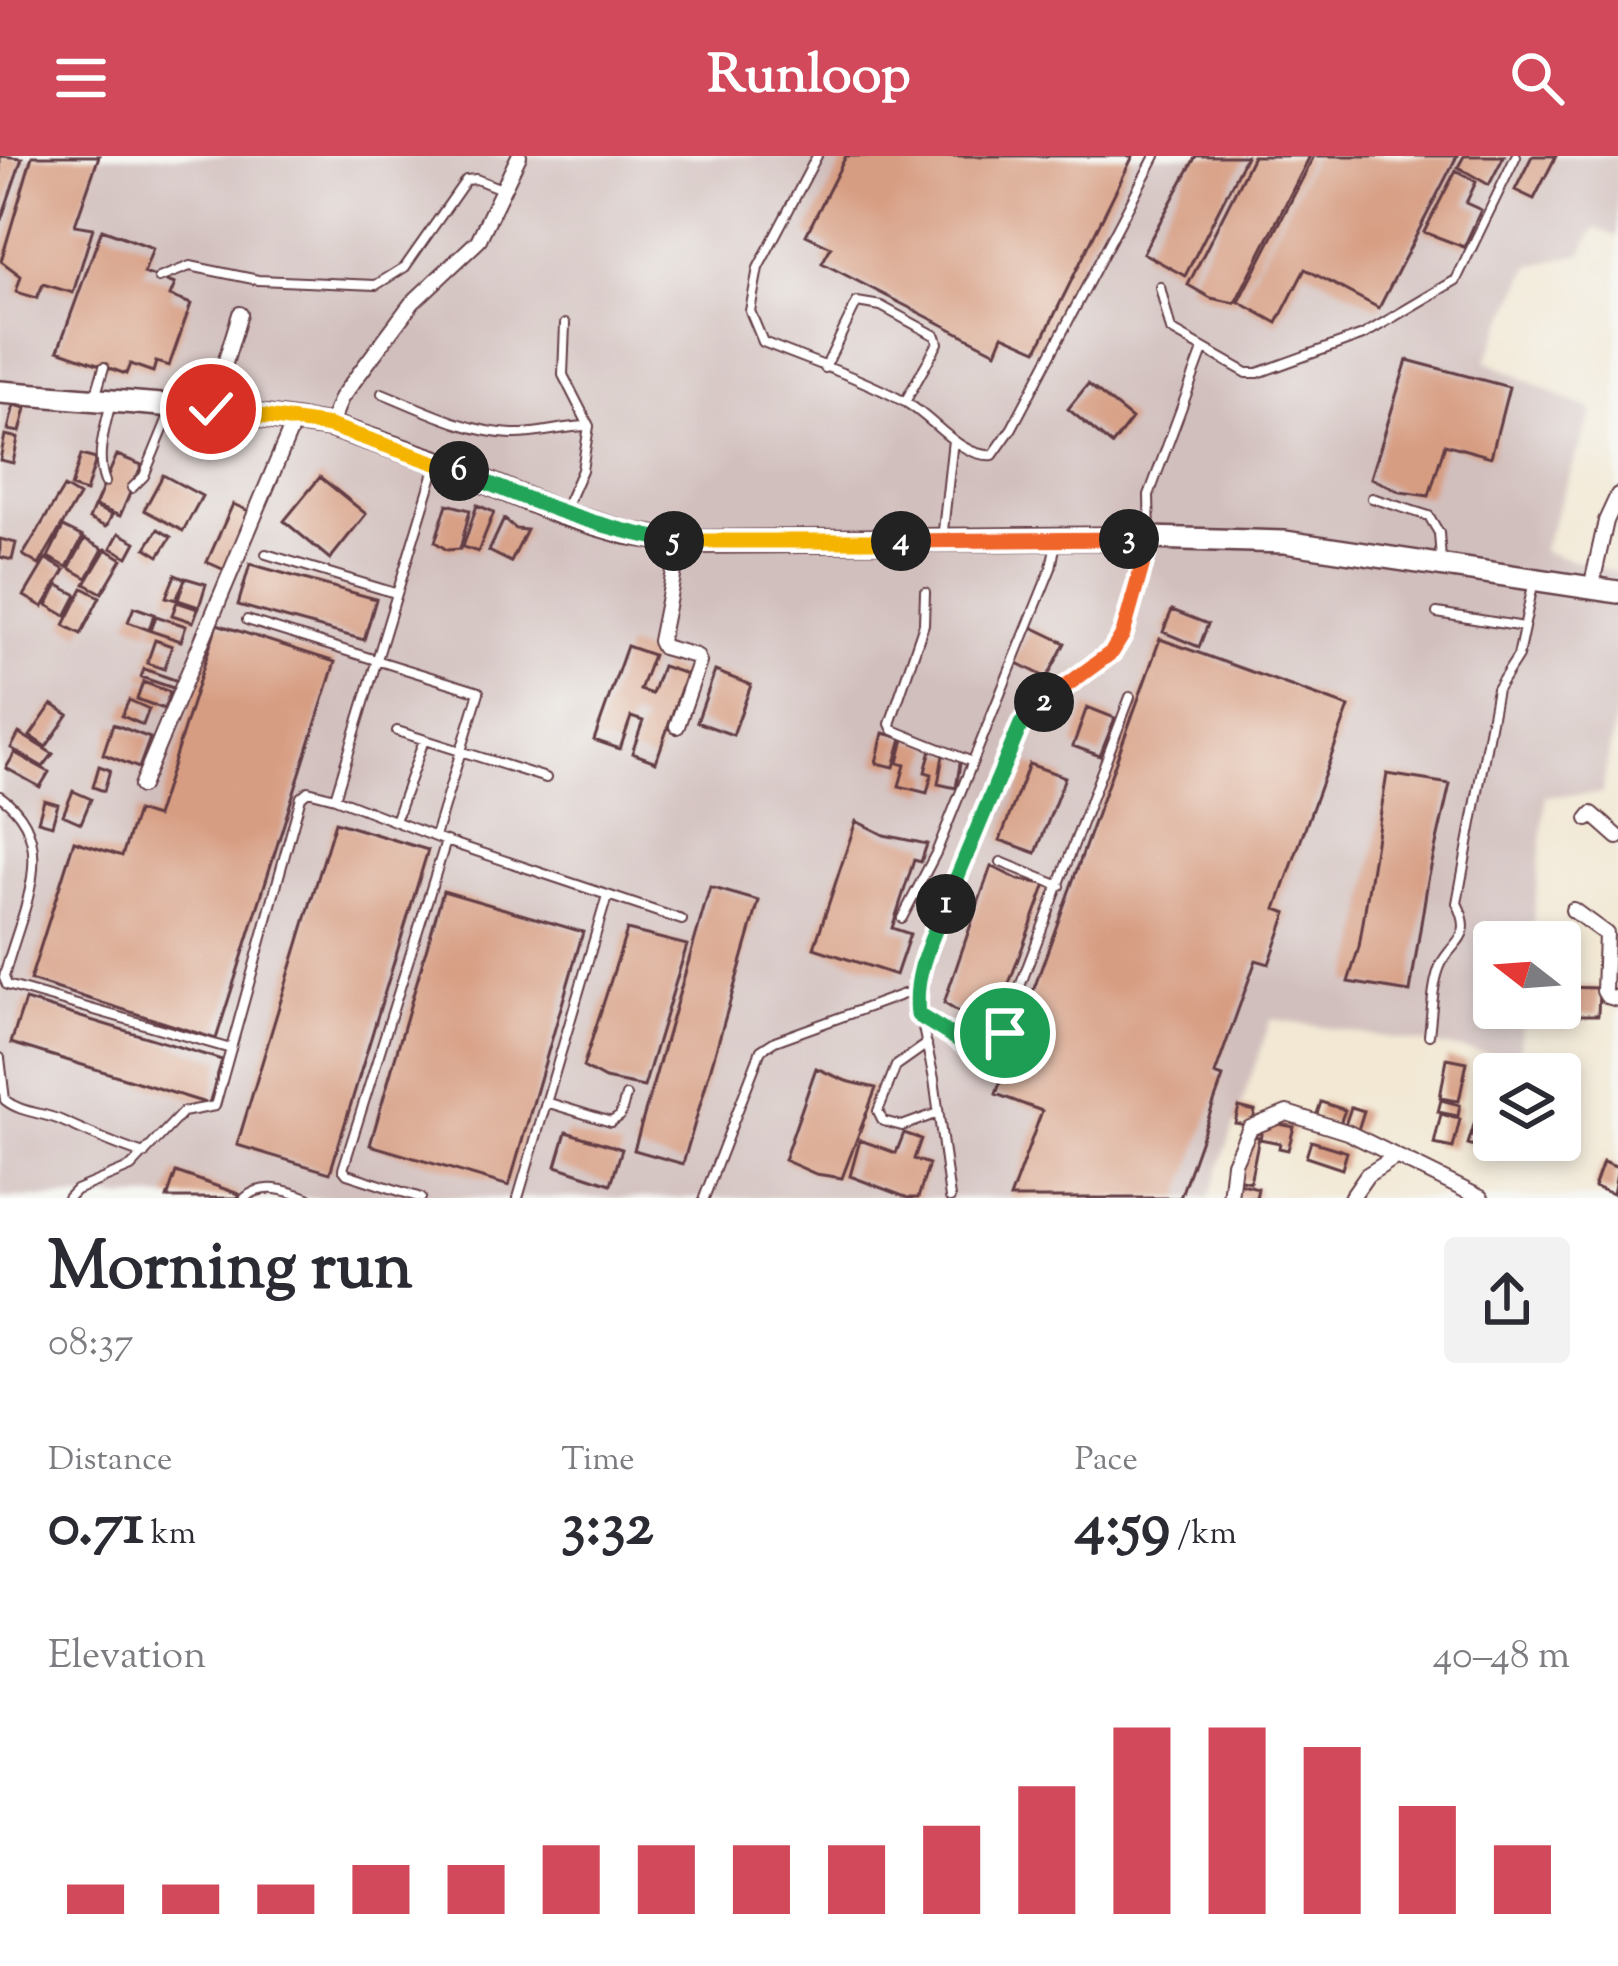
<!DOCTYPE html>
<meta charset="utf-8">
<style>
body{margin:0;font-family:"Sorts Mill Goudy",serif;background:#f2f2f3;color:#2b2b33;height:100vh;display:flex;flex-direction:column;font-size:45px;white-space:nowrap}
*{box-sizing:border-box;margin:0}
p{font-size:39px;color:#7c7c81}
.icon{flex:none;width:66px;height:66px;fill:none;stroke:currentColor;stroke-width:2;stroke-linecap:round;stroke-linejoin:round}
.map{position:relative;height:1042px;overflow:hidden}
.panel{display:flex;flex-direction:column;background:#fff;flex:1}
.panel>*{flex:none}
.needle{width:78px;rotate:287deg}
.buttons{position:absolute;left:1473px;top:765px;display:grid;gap:24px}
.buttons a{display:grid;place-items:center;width:108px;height:108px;border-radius:12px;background:#fff;box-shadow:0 6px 18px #0003;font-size:60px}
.pin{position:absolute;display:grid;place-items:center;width:102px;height:102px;color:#fff;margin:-51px;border:6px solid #fff;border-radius:50%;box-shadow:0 3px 12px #0007}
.km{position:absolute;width:60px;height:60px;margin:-30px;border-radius:50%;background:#222;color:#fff;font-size:33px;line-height:60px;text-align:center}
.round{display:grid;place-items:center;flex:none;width:126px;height:126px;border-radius:12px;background:#f2f2f3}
.overview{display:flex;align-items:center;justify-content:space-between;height:204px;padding:0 48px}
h1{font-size:66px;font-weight:700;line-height:90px}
.stats{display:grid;grid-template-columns:repeat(3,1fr);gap:18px;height:204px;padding:12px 48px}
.stats div{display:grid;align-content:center}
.stats b{font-size:60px;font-weight:700}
.stats small{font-size:33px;font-weight:400}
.stats p{font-size:33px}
.chart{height:336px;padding:24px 48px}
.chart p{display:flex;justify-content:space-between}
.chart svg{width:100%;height:216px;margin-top:12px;stroke:#d1495b;stroke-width:6}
header{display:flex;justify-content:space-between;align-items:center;height:156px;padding:0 48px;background:#d1495b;color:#fff;font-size:54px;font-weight:700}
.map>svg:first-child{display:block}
</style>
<header><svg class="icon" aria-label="menu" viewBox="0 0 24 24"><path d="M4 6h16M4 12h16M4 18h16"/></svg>Runloop<svg class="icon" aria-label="search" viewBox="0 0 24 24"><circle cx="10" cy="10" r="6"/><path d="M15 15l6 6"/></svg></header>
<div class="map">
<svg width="1618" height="1042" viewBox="0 0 1618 1042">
<rect width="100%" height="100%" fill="#f6f6f2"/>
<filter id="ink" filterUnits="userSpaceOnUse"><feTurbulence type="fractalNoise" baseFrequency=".00833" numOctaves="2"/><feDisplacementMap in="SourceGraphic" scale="24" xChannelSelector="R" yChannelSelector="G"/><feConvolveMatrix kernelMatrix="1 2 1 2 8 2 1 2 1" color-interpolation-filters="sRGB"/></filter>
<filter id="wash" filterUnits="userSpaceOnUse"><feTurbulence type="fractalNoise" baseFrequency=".004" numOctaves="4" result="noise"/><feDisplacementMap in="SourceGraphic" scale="48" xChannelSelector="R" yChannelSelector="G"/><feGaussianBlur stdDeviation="2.7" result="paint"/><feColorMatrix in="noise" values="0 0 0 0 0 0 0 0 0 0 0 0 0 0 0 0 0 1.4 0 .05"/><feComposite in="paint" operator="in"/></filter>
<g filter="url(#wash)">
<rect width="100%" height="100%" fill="#f2e8d4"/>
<!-- industrial -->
<path fill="#d1bfbd" d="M 0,0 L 1618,0 L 1618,81 L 1595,72 L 1582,98 L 1530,110 L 1486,205 L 1593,255 L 1542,395 L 1618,417 L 1618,543 L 1602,638 L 1546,640 L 1531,786 L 1494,786 L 1494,852 L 1524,852 L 1519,902 L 1271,863 L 1209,1042 L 0,1042 Z"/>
<g id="blocks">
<!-- building -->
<path fill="#d79d82" d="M 0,0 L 22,2 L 1,64 L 0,64 Z
M 32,0 L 99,0 L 75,69 L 93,72 L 73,137 L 43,128 L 37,142 L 16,136 L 21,120 L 1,105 Z
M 846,0 L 1133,0 L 1037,194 L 1003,179 L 996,196 L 822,107 L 831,91 L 806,79 Z
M 1196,0 L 1246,0 L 1185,120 L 1143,97 Z
M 1253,0 L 1310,0 L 1235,147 L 1211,142 L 1188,129 Z
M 1314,0 L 1457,0 L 1379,152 L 1305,113 L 1277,167 L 1239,146 Z
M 1464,0 L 1504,0 L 1489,29 L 1458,11 Z
M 1532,0 L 1556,0 L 1534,43 L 1515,34 Z
M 1456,14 L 1476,26 L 1466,47 L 1481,54 L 1464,91 L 1424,76 Z
M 102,73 L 153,92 L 144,117 L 175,128 L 170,140 L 191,148 L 169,210 L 156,206 L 153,216 L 130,208 L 126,218 L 58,194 Z
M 1407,204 L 1509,231 L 1491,301 L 1445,288 L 1429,340 L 1401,336 L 1371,322 Z
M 1088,228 L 1132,263 L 1112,289 L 1068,253 Z
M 14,249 L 26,252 L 20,276 L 8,274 Z
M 5,279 L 18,282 L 13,307 L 0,304 Z
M 81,299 L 96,303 L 86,336 L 71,331 Z
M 117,299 L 142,309 L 120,360 L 95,350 Z
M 163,319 L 202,340 L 183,375 L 144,354 Z
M 320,321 L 366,358 L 330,403 L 284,365 Z
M 64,331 L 79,340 L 39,409 L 23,399 Z
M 233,348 L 251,356 L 225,414 L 207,406 Z
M 447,348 L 470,354 L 460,393 L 447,394 L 435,386 Z
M 477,349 L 494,356 L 478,396 L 463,391 Z
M 94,351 L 112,359 L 106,371 L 89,363 Z
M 504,363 L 516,373 L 527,374 L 511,406 L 489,395 Z
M 63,371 L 83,381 L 67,411 L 48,401 Z
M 158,373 L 171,381 L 159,400 L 146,392 Z
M 119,377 L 136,386 L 128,401 L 111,392 Z
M 0,383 L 16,387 L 12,404 L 0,401 Z
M 85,383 L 103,393 L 87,422 L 69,412 Z
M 106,393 L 122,403 L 102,437 L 85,428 Z
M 46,403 L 65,414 L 43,451 L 24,440 Z
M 250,408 L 376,443 L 364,484 L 238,449 Z
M 175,419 L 185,423 L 176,444 L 166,441 Z
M 185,422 L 206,428 L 199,451 L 178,444 Z
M 58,429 L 77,439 L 66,460 L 47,449 Z
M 83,432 L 100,441 L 81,478 L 64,469 Z
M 177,446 L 198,453 L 193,466 L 172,459 Z
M 134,451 L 154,458 L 149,474 L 128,466 Z
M 1172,454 L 1208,468 L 1199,491 L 1163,476 Z
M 156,460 L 186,470 L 181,485 L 151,475 Z
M 217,468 L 335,506 L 216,883 L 30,824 L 74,685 L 122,700 L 137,655 L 156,661 Z
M 1032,471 L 1065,487 L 1047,522 L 1014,505 Z
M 1160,483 L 1349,551 L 1276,753 L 1287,757 L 1269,808 L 1256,804 L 1215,918 L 1223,921 L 1180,1042 L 1010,1042 L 1042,955 L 996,938 Z
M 155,484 L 172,490 L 164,513 L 147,507 Z
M 627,490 L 653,499 L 640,534 L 652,538 L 662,510 L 686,518 L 656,606 L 632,597 L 643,565 L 631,561 L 620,593 L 594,584 Z
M 144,513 L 178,525 L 176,533 L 141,521 Z
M 715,515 L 751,529 L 733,579 L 697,566 Z
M 143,526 L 170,536 L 164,553 L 137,543 Z
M 129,544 L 149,553 L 143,569 L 122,560 Z
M 52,548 L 68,559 L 46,591 L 30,580 Z
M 1087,551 L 1115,562 L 1100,600 L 1073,590 Z
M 113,568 L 150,582 L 139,612 L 103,598 Z
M 19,577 L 53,598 L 43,611 L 11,592 Z
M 883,577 L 902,582 L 894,611 L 876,607 Z
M 904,583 L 932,590 L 925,616 L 932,618 L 927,637 L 899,630 L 905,609 L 898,607 Z
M 15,597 L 49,616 L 40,631 L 6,612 Z
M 943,599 L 961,602 L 956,632 L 938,628 Z
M 1029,608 L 1065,621 L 1036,697 L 1000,684 Z
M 99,610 L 110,614 L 104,635 L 93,631 Z
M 1387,618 L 1450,628 L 1428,724 L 1410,836 L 1348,826 L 1359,791 Z
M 73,635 L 91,643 L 81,667 L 63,659 Z
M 44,644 L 58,648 L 52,669 L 38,665 Z
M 856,665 L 884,679 L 927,688 L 921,706 L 914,704 L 892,772 L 910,778 L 896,819 L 814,792 Z
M 335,666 L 428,694 L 330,1017 L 237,989 Z
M 991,710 L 1019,724 L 1046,728 L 995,865 L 969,863 L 944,847 Z
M 710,731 L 759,745 L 683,1008 L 634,994 Z
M 443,735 L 583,776 L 509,1030 L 370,989 Z
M 627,774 L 687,789 L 644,931 L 605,923 L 583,911 Z
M 1560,831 L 1599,832 L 1598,859 L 1558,859 Z
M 25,844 L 222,904 L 209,948 L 11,887 Z
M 1447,902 L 1467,906 L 1459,945 L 1440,942 Z
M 816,912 L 846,925 L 876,932 L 842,1022 L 816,1018 L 784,1004 Z
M 1441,944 L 1460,949 L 1458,960 L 1438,956 Z
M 1321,946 L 1345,954 L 1339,970 L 1316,961 Z
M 1239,951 L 1255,955 L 1252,970 L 1235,967 Z
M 1351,951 L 1364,955 L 1357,977 L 1344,972 Z
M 1441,958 L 1460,963 L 1453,992 L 1434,988 Z
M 1476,962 L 1494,967 L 1492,996 L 1468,988 Z
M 1264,965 L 1294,971 L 1288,994 L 1279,992 L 1280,987 L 1260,983 Z
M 566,976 L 622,993 L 611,1028 L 556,1010 Z
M 904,977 L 921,983 L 914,1003 L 929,1008 L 918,1042 L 908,1042 L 850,1020 L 860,984 L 896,997 Z
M 1246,979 L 1259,981 L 1250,1026 L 1237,1023 Z
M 1311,985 L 1347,996 L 1342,1013 L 1306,1001 Z
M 1603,1006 L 1618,1012 L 1613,1038 L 1594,1031 Z
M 176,1016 L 239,1038 L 238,1042 L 167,1042 Z
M 1238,1027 L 1258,1032 L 1256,1042 L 1234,1042 Z"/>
</g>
</g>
<g filter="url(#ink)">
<use href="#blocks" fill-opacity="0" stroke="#633d44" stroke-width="3"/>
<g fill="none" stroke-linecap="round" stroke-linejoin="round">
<!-- service casing -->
<g stroke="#633d44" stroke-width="12">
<path id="service" d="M 817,0 L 758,112 L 750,155 L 763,186 C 810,205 861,222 905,246 C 933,261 960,302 993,299 L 1012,272 L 1155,0
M 159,122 L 190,110 L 258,124 L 376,129 L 405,111 L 466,24 L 476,23 L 504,34
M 1160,131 L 1171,174 L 1247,217 L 1258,217 L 1363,179 L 1456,124 L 1516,0
M 825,212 L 857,146 L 881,150 L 936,180 L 938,187 L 905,246
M 382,237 C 424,254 467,276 512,278 C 537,279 563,270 589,270
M 96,238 L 104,211
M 105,326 C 95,300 105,272 111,246
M 132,332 L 144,320 L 172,252
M 1372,342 L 1429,360 L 1439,377 L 1441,404
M 563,357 L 582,314 L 589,270 L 563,219 L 565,168
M 942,384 L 953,284
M 266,398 L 395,437
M 925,436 L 924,468 L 890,568 L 893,574 L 970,605
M 1437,457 L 1524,471
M 247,464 L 479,536 L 435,680
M 397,575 L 546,622
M 0,640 C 64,685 19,759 4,821 L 7,829 L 231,893
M 335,642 L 446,685 L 682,764
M 395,665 L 424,584
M 1001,706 L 1060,730
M 902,762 L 936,697 L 1051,412 L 1056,386
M 915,834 L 934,923 L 950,1042
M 918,858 L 983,899 L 995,896 L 1130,541
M 1429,879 C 1432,858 1432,827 1441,808 C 1454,783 1475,782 1457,747 L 1497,533 L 1518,500 L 1533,429
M 927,888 L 896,910 L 878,955 L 883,965 L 902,970 L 938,957
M 0,902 L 5,944 C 21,957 41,956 60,964 C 88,976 114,989 144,998
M 546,946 L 611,966 L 620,960 L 626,940
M 68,1042 L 76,1034 L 131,1011 L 183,956 L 215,950 L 301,641 L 308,635 L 335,642 L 436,309
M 245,1042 C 263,1026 287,1034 308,1042
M 421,1042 L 347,1018 L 343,1013 L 446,685
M 518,1042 L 607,740
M 704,1042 L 761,894 L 775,885 L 915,834 L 921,809 L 1021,568 L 1033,553 L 1097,510 L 1123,478 L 1150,382 L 1149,339 L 1203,194"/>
</g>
<!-- minor casing -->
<g stroke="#633d44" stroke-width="18">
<path id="minor" d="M 211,253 L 240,158
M 330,270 L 341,242 L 412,147 L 478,85 L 519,0
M 1591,432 L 1606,365 L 1618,339
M 677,570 L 699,506 L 696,500 L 663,491 L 660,485 L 680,386
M 141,630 L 295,263
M 1588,663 L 1592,658 L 1618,681
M 1573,754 L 1606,778 L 1604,835 L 1607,840 L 1618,843
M 1230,1042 L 1234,1007 L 1250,972 L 1287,957 L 1347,976 L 1481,1042
M 1351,1042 L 1367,1019 L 1394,1002"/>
</g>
<!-- primary casing -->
<g stroke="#633d44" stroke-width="26">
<path id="primary" d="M 0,236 L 211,253 L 330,270 L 438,306 L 562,358 L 627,377 L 680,386 L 1150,382 L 1285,386 L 1618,436"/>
</g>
<!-- service -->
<use href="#service" stroke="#fff" stroke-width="8"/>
<!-- minor -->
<use href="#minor" stroke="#fff" stroke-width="14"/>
<!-- primary -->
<use href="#primary" stroke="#fff" stroke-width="21"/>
</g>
</g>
<g fill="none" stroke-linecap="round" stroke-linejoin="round" filter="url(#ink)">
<!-- split-1 casing -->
<g stroke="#fff" stroke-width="24">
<path id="split-1" d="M 946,748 C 931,785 913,818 918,859 L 983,899 L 995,896 L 1005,877"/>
</g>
<!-- split-2 casing -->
<g stroke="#fff" stroke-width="24">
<path id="split-2" d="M 946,748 L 1021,568 L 1044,546"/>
</g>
<!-- split-3 casing -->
<g stroke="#fff" stroke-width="24">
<path id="split-3" d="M 1044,546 L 1112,496 L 1123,478 L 1150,382 L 1129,383"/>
</g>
<!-- split-4 casing -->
<g stroke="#fff" stroke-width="24">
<path id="split-4" d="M 901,385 L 1129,383"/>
</g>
<!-- split-5 casing -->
<g stroke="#fff" stroke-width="24">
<path id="split-5" d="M 674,385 L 901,385"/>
</g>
<!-- split-6 casing -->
<g stroke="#fff" stroke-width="24">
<path id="split-6" d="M 459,315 C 530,345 598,373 674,385"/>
</g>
<!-- split-7 casing -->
<g stroke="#fff" stroke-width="24">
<path id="split-7" d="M 211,253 L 330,270 L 459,315"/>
</g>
<!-- split-1 -->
<use href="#split-1" stroke="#22a559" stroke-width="15"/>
<!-- split-2 -->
<use href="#split-2" stroke="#22a559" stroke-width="15"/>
<!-- split-3 -->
<use href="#split-3" stroke="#f0652b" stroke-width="15"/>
<!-- split-4 -->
<use href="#split-4" stroke="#f0652b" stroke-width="15"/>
<!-- split-5 -->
<use href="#split-5" stroke="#f5b400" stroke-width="15"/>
<!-- split-6 -->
<use href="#split-6" stroke="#22a559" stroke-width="15"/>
<!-- split-7 -->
<use href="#split-7" stroke="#f5b400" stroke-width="15"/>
</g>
</svg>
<div class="buttons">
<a><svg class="needle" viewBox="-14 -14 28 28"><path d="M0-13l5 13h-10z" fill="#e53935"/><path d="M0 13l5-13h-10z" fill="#7c7c81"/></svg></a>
<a><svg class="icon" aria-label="layers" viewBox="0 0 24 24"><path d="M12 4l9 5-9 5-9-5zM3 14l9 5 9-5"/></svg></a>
</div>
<div class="pin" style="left:1005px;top:877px;background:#1e9e55"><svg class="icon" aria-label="arrive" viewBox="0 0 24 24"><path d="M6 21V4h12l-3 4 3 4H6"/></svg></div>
<div class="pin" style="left:211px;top:253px;background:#d93025"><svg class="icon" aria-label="check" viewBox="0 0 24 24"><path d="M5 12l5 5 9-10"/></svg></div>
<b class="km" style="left:946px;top:748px">1</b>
<b class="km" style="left:1044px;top:546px">2</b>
<b class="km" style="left:1129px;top:383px">3</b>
<b class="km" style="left:901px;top:385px">4</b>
<b class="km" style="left:674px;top:385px">5</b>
<b class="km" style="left:459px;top:315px">6</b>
</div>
<section class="panel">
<div class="overview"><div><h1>Morning run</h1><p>08:37</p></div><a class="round"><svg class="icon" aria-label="share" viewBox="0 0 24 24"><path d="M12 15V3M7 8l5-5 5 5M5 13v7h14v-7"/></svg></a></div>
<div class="stats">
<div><p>Distance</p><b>0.71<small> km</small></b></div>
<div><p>Time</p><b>3:32</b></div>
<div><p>Pace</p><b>4:59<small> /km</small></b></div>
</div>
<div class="chart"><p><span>Elevation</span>40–48 m</p>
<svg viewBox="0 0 160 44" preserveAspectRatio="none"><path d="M5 44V38M15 44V38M25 44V38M35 44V34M45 44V34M55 44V30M65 44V30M75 44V30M85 44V30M95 44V26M105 44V18M115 44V6M125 44V6M135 44V10M145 44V22M155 44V30"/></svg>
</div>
</section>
